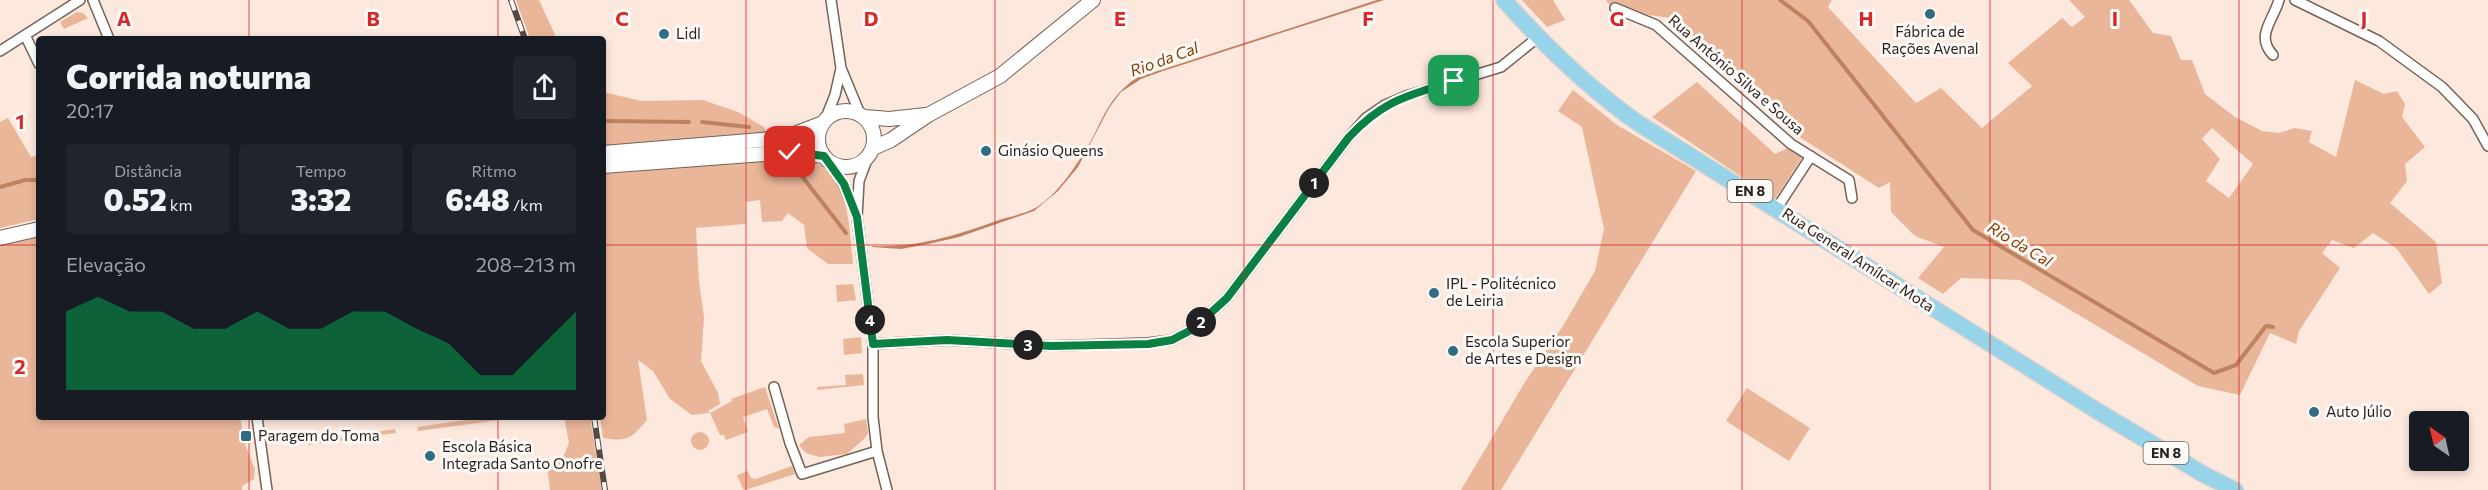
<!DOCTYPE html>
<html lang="pt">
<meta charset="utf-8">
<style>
body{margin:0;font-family:Commissioner,sans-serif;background:#20242c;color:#f1f3f6;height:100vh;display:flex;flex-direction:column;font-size:22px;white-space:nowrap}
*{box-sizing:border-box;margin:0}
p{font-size:20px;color:#9ea1a6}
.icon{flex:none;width:33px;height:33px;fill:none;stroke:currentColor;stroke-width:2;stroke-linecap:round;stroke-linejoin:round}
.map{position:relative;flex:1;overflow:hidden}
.panel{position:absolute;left:36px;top:36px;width:570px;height:384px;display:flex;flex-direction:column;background:#171b24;border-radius:6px;box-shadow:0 3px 9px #0003}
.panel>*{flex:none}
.needle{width:39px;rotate:326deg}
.tools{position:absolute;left:2409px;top:411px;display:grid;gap:12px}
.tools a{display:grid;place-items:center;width:60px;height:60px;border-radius:6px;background:#171b24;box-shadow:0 3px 9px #0003;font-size:30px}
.pin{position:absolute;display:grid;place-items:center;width:51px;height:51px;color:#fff;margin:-26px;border-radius:12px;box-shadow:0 3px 9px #0006}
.km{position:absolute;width:30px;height:30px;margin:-15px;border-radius:50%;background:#222;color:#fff;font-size:16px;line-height:30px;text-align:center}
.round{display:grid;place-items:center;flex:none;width:63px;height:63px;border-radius:6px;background:#20242c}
.head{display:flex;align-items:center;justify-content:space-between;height:102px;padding:0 30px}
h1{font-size:33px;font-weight:800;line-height:45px}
.stats{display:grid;grid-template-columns:repeat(3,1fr);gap:9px;height:102px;padding:6px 30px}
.stats div{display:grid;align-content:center;border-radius:6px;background:#20242c;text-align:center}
.stats b{font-size:30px;font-weight:800}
.stats small{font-size:16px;font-weight:400}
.stats p{font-size:16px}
.chart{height:168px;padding:12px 30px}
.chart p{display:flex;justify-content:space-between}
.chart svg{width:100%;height:108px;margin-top:6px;fill:#0b8043;opacity:.7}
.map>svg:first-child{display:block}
</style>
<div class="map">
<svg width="2488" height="490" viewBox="0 0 2488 490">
<rect width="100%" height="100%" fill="#fde8dd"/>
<!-- green -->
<path fill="#eab69a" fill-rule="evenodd" d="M 516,0 L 539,0 L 557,39 L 530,39 Z
M 1522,0 L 1553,0 L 1565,20 L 1547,27 Z
M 1606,0 L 1832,0 L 1828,7 L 1916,103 L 1941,88 L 1982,128 L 2032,86 L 2008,63 L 2062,18 L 2072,27 L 2085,17 L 2069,0 L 2129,0 L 2153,33 L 2171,36 L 2181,60 L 2192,60 L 2205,94 L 2235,117 L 2262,131 L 2279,133 L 2295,128 L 2312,131 L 2309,142 L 2336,157 L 2355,80 L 2384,94 L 2397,91 L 2405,104 L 2402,117 L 2425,147 L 2405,164 L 2407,181 L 2390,203 L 2436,242 L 2442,283 L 2429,294 L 2397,249 L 2373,233 L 2354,248 L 2332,240 L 2322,253 L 2340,268 L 2299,331 L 2296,344 L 2270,333 L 2240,395 L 2198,386 L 2020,280 L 1961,278 L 1943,294 L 1918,278 L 1944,247 L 1915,236 L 1891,212 L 1890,182 L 1879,188 L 1801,138 L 1671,18 L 1613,10 ZM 2212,128 L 2253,164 L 2229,198 L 2206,181 L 2220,159 L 2202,139 Z
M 77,12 L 83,13 L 88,18 L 64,29 L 60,22 Z
M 1697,82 L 1775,154 L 1790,147 L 1803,156 L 1775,199 L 1652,117 Z
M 1573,90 L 1617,125 L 1696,171 L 1501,490 L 1461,490 L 1525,382 L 1563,326 L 1595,271 L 1604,229 L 1582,127 L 1558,111 Z
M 603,92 L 642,101 L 703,100 L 738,112 L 764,127 L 767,134 L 603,147 Z
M 8,118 L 31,157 L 39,155 L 39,219 L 0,228 L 0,122 Z
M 775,156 L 784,172 L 777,157 C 788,158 800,158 810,161 C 850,170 850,233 853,264 L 828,264 L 807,248 L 804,225 L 788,213 L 782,221 L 762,222 L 760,200 L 745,202 L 746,224 L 696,228 L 699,282 L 704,317 L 701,361 L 718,393 L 720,404 L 708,411 L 710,413 L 732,401 L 731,399 L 765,387 L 779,429 L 774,427 L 767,409 L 743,417 L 748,432 L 726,440 L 724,435 L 720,435 L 710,413 L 692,415 L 670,399 L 653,371 L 638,360 L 647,420 C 631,439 627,442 603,438 L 600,417 L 603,417 L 603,172 Z
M 39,237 L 39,417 L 240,417 L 246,447 L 255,469 L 254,479 L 242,486 L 242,490 L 0,490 L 0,246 Z
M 853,284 L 856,300 L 837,302 L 836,285 Z
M 861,337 L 862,353 L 844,355 L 843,339 Z
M 863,374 L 864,385 L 817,390 L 817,387 L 846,385 L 845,375 Z
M 1747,388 L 1810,428 L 1789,461 L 1726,421 Z
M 487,417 L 502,417 L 499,420 L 418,431 L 417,427 Z
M 564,417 L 590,417 L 602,490 L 550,490 L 547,467 L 562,460 L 569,443 Z
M 866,419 L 868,433 L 865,438 L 847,454 L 819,457 L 806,453 L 799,445 L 809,437 L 845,433 L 844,424 Z
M 395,429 L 396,433 L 309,445 L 301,440 L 301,437 L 313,433 L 320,440 Z
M691 441a9 9 0 1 1 18 0a9 9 0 1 1-18 0Z
M 792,466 L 795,474 L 745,490 L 743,489 L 737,475 L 748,471 L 751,478 L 756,479 Z"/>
<!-- water -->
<path fill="#bf8260" d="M 1377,0 L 1384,0 L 1163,71 L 1141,79 L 1121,92 L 1109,108 L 1078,167 L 1058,191 L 1034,211 L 959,237 L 928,244 L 901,249 L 872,247 L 873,246 C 919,248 960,234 1002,219 C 1013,216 1027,213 1037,207 C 1056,195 1070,174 1082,156 C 1103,124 1103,102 1136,78 Z"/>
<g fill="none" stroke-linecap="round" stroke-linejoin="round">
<!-- stream -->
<path stroke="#bf8260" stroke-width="4" d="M 1780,0 L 1808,21 L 1973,230 L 2214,373 L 2236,365 L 2266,326 L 2273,327
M 603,121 L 689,122
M 702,122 L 749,127
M 787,157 L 846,233
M 0,187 L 25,180 L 39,180"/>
<!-- street casing -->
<g stroke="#736258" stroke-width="12">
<path id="street" d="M 93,0 L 109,39
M 831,0 L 841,68 L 860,114
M 2295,0 L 2379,41 L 2442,87 L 2473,119 L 2488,146
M 1615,8 L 1656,25 L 1791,144 L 1849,180 L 1852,198
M 25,35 L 39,64
M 0,51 L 80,0
M 2273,55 C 2255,36 2273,21 2279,0
M 825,120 L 835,95 L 841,68
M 868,157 L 859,181 L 857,217 L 873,344 L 873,417 L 877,451 L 887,490
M 828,160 L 844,185 L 856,214
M 1777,208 L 1811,156
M 873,344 L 947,340 L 1051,346 L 1148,343 L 1172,340 L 1193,329 L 1227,298 L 1349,137 L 1366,118 L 1385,105 L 1406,96 L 1501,67 L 1537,38
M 774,387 L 790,443 L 802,474 L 877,451
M 257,417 L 267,490"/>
</g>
<!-- secondary casing -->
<g stroke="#736258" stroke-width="16">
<path id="secondary" d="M818 139a28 28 0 1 1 56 0a28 28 0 1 1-56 0Z
M 865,117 L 889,119 L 926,115
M 873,148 L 891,140 L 928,115 L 1000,76 L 1093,0
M 603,153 L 784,138 L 823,123
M 603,166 L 792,152 L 824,156
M 0,238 L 39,229"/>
</g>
<!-- primary casing -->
<g stroke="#d4d2d1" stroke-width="18">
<path id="primary" d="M 1504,0 C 1545,46 1587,87 1638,123 L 2099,412 L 2203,474 L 2235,490"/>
</g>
<!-- street -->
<use href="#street" stroke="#fff" stroke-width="9"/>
<!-- secondary -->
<use href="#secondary" stroke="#fff" stroke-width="14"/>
<!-- primary -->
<use href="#primary" stroke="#97d3e9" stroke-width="15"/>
<!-- rail casing -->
<g stroke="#544a44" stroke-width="6">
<path id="rail" d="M 511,0 L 525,39
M 594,417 L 605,490"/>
</g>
<!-- rail -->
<use href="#rail" stroke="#fdf9f7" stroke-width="4" stroke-dasharray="11" stroke-linecap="butt"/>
</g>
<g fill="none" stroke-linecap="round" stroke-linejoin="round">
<!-- route casing -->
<g stroke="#fff" stroke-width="12">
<path id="route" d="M 790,152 L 824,156 L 844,184 L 857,217 L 873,344 L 947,340 L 1051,346 L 1148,344 L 1172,340 L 1193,329 L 1227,298 L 1349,137 C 1384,100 1407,96 1454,81"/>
</g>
<!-- route -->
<use href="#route" stroke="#0b8043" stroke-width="8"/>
</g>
<!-- grid -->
<path fill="none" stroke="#d62828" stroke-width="1.5" stroke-opacity="0.55" d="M 249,0 L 249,39M 498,0 L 498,39M 746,0 L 746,490M 995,0 L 995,490M 1244,0 L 1244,490M 1493,0 L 1493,490M 1742,0 L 1742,490M 1990,0 L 1990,490M 2239,0 L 2239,490M 0,245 L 39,245M 603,245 L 2488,245M 249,417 L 249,490M 498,417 L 498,490"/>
<!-- markers -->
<g fill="#2f6d83" stroke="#fdf9f7" stroke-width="2">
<circle cx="1930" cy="14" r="6"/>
<circle cx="664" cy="34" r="6"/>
<circle cx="986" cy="151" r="6"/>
<circle cx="1434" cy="293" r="6"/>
<circle cx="1453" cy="351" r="6"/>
<circle cx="2314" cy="412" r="6"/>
<rect x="240" y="430" width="12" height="12" rx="3"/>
<circle cx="430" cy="456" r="6"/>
</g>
<g text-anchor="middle" stroke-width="6" stroke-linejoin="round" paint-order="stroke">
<!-- shield labels -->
<g fill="#fdf9f7" stroke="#66605d" stroke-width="1.5">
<rect x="1727.5" y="180" width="45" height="22" rx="4.5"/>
<rect x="2143.5" y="442" width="45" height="22" rx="4.5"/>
</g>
<g font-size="14" font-weight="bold" fill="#261f1b">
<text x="1750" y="196">EN 8</text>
<text x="2166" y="458">EN 8</text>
</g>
<!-- poi labels -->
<g font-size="15" fill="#261f1b" stroke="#fdf9f7" text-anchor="start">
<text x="1930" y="37" text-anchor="middle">Fábrica de<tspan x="1930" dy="17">Rações Avenal</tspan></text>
<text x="676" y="39">Lidl</text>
<text x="998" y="156">Ginásio Queens</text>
<text x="1446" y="289">IPL - Politécnico<tspan x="1446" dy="17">de Leiria</tspan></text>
<text x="1465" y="347">Escola Superior<tspan x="1465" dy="17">de Artes e Design</tspan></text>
<text x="2326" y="417">Auto Júlio</text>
<text x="258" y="441">Paragem do Toma</text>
<text x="442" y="452">Escola Básica<tspan x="442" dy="17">Integrada Santo Onofre</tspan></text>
</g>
<!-- street labels -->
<g font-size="15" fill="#261f1b" stroke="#fdf9f7">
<text transform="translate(1736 75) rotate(41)" y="5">Rua António Silva e Sousa</text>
<text transform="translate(1858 260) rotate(33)" y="5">Rua General Amílcar Mota</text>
</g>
<!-- water labels -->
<g font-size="16" font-style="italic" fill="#883e01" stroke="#fdf9f7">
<text transform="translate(1164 59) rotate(-20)" y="6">Rio da Cal</text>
<text transform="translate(2020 244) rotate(31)" y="6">Rio da Cal</text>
</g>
</g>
<g font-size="20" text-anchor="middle" font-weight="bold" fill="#d62828" stroke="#fdf9f7" stroke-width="6" stroke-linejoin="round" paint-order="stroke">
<text x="124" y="26">A</text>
<text x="373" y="26">B</text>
<text x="622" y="26">C</text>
<text x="871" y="26">D</text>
<text x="1120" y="26">E</text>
<text x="1368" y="26">F</text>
<text x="1617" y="26">G</text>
<text x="1866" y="26">H</text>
<text x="2115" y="26">I</text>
<text x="2364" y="26">J</text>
<text x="20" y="129">1</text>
<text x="20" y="374">2</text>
</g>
</svg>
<div class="tools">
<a><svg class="needle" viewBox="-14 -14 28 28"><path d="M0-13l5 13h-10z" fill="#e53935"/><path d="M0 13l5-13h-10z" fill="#9ea1a6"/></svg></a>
</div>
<div class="pin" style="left:1454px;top:81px;background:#1e9e55"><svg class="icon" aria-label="arrive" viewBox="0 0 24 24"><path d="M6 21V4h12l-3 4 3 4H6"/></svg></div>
<div class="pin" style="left:790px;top:152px;background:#d93025"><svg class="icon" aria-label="check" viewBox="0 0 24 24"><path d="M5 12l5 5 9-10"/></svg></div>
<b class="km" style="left:1314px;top:183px">1</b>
<b class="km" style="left:1201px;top:322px">2</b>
<b class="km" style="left:1028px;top:345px">3</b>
<b class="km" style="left:870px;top:320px">4</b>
<section class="panel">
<div class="head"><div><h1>Corrida noturna</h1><p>20:17</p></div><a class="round"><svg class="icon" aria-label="share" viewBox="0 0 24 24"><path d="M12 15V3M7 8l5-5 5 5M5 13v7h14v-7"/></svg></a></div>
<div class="stats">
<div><p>Distância</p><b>0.52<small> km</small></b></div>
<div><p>Tempo</p><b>3:32</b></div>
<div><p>Ritmo</p><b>6:48<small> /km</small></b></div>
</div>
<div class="chart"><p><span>Elevação</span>208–213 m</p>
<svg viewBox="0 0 160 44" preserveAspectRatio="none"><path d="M0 44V12L10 6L20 12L30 12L40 19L50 19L60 12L70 19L80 19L90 12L100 12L110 19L120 25L130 38L140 38L150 25L160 12V44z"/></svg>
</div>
</section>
</div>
